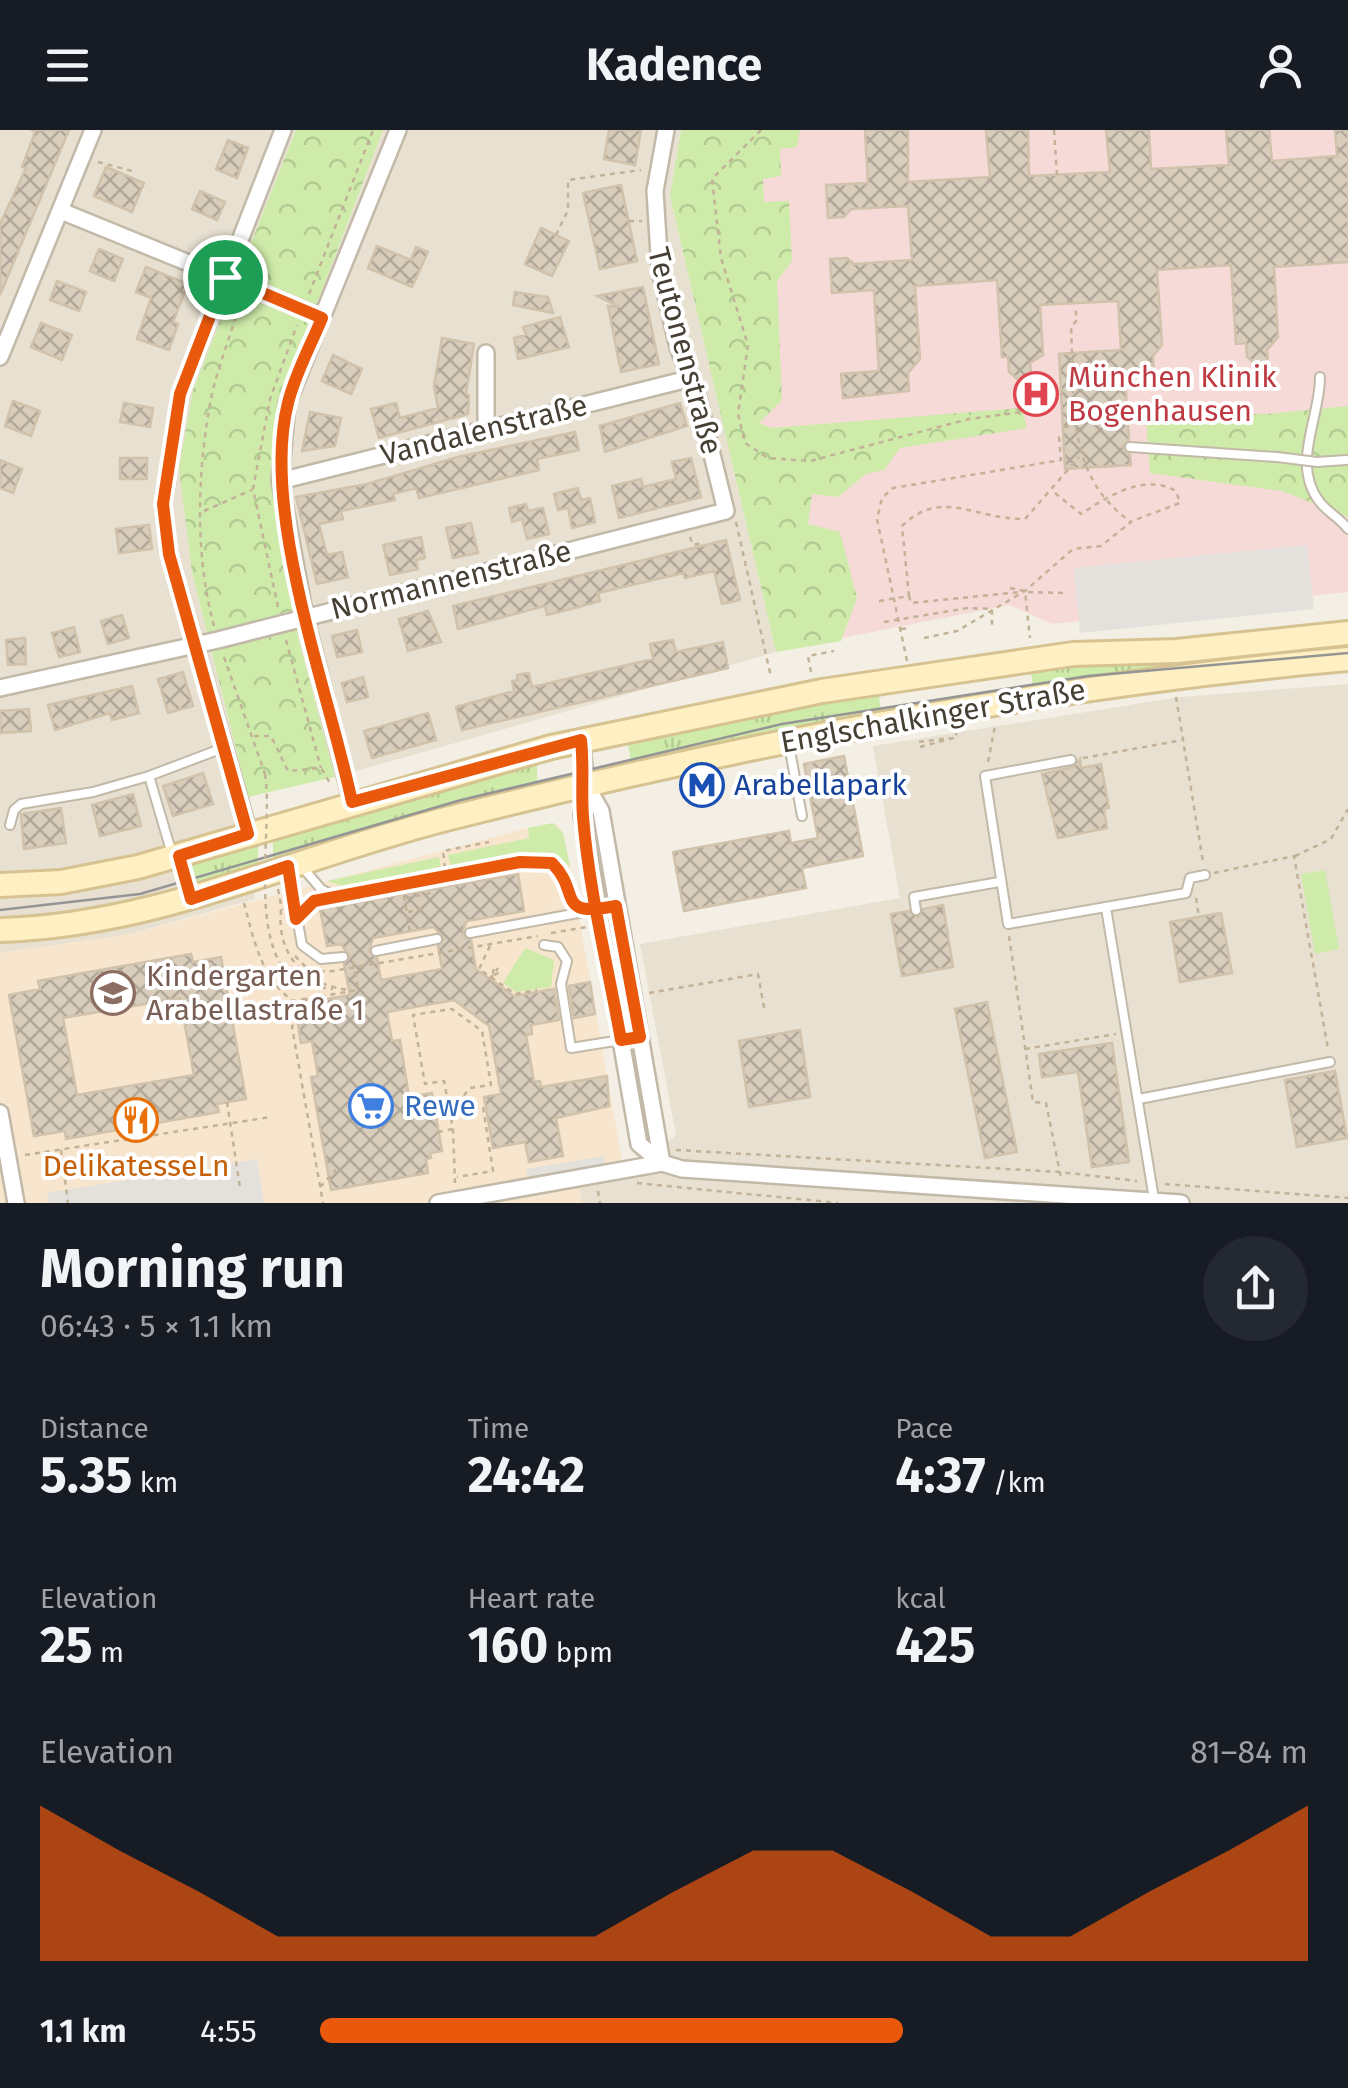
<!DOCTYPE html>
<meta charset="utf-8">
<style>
body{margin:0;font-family:"Fira Sans",sans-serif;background:#242831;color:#f1f3f6;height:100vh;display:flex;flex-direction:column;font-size:38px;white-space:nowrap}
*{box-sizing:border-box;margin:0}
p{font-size:32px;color:#9ea1a6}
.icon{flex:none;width:55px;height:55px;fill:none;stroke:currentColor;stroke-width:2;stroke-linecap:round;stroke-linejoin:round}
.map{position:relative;height:1073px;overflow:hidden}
.drawer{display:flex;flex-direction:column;background:#171b24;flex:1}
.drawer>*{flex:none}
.pin{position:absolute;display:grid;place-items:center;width:85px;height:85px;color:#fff;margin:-42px;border:5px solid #fff;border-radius:50%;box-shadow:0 2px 10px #0007}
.round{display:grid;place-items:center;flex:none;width:105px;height:105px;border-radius:52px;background:#242831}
.summary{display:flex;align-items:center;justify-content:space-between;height:170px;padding:0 40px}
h1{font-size:55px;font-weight:700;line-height:75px}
.stats{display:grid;grid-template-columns:repeat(3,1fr);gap:15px;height:170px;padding:10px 40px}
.stats div{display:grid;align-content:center}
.stats b{font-size:50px;font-weight:700}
.stats small{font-size:28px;font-weight:400}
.stats p{font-size:28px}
.chart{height:280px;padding:20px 40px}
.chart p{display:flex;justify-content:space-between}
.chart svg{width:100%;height:180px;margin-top:10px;fill:#ea580c;opacity:.7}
ul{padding:0 40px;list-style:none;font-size:32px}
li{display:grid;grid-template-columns:160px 120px 1fr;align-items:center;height:75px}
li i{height:25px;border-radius:12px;background:#ea580c}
header{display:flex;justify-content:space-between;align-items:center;height:130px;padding:0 40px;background:#171b24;font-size:45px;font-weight:700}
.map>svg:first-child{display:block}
</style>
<header><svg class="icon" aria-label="menu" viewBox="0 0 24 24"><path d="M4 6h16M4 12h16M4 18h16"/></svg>Kadence<svg class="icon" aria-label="person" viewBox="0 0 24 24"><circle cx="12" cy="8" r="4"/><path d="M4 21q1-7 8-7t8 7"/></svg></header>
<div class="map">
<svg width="1348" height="1073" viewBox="0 0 1348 1073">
<defs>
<pattern id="grass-tufts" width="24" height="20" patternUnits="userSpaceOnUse" patternTransform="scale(2.5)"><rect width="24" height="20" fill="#ceebaa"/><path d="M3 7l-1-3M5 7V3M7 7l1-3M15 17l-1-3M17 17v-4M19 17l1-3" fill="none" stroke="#b2cb93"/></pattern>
<pattern id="park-crowns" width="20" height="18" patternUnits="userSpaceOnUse" patternTransform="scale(2.5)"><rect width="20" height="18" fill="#ceebaa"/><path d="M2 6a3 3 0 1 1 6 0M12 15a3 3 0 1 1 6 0" fill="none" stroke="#b2cb93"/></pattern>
<pattern id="building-cross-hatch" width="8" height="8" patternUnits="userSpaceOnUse" patternTransform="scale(2.5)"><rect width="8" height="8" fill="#d9cdbc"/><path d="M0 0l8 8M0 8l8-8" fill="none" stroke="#b2a89a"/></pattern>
</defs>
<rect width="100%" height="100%" fill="#f3efe4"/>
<!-- residential -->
<path fill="#e8e1d2" d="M 0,0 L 296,0 L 193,260 L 192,442 L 248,667 L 255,769 L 130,804 L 0,823 Z
M 383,0 L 681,0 L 670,66 L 776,522 L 335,647 L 298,507 L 272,349 L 279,273 Z
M 1348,554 L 1348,1073 L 582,1073 L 578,1055 L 625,1048 L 676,1005 L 640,814 L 900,768 L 873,616 L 1180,567 Z"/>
<!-- commercial -->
<path fill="#f7e5cd" d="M 556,694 L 563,703 L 570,736 L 625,1048 L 579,1055 L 582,1073 L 0,1073 L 0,823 L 130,804 L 528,698 Z"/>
<!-- medical -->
<path fill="#f5dad7" d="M 721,0 L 1348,0 L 1348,462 L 1052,494 L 1009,475 L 782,520 Z"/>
<!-- grass -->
<path fill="url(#grass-tufts)" d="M 1348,509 L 1348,525 L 1034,563 L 1030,536 Z
M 878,561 L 881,581 L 632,636 L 627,610 Z
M 537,629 L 537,657 L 273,734 L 273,704 Z
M 258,709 L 258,738 L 194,760 L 186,733 Z"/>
<!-- park -->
<path fill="url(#park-crowns)" d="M 296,0 L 383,0 L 279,273 L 272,349 L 298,507 L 335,647 L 248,667 L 192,442 L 179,338 L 193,260 Z
M 681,0 L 800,0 L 797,17 L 780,19 L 781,46 L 763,49 L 764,72 L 789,71 L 792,131 L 777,151 L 782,270 L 759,293 L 772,298 L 1022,278 L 1027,298 L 900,318 L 884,340 L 866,344 L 838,367 L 812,364 L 808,394 L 840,402 L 857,468 L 841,511 L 776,522 L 670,66 Z
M 1348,276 L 1348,387 L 1282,361 L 1150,343 L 1146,289 L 1163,284 L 1268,284 Z"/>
<!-- garden -->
<path fill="#ceebaa" d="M 553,693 L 563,703 L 570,736 L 548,722 L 451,738 L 448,725 L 529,708 L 528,698 Z
M 439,727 L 441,740 L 346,757 L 327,751 Z
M 1325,740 L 1339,819 L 1315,824 L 1301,744 Z
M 525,818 L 554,830 L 551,857 L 516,862 L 503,853 Z"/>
<!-- parking -->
<path fill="#e4e1dd" d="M 1307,415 L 1314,479 L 1080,503 L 1074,438 Z
M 604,1026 L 606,1035 L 528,1049 L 526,1039 Z
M 257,1029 L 264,1073 L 49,1073 L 47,1063 Z"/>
<!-- building -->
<path fill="url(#building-cross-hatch)" stroke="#d1c2ac" stroke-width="2.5" fill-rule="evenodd" d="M 31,0 L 69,0 L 0,165 L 0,94 L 26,38 L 22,37 L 35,2 Z
M 609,0 L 641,0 L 635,35 L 604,29 Z
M 865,0 L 908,0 L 908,52 L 990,47 L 986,0 L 1028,0 L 1029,46 L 1110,42 L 1106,0 L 1149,0 L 1151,39 L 1229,35 L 1226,0 L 1269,0 L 1272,31 L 1337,26 L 1335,0 L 1348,0 L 1348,132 L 1274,137 L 1278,207 L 1267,220 L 1268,236 L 1257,236 L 1247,227 L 1246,213 L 1236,214 L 1231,135 L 1157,140 L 1162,215 L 1153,226 L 1154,245 L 1125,247 L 1129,310 L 1123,317 L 1130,325 L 1131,335 L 1065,339 L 1059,224 L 1121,220 L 1118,171 L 1040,175 L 1043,225 L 1030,233 L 1032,252 L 1022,253 L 1009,242 L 1008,227 L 1002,227 L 997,150 L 915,156 L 920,229 L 908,243 L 909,261 L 843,268 L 841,244 L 879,241 L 874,160 L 832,163 L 830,129 L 847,128 L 854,134 L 912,130 L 908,76 L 851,79 L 844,87 L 828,88 L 826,55 L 868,53 Z
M 228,10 L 248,18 L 237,48 L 216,39 Z
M 106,37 L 144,53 L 132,82 L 94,66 Z
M 621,55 L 637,131 L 600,139 L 583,63 Z
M 200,61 L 225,72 L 217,90 L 192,79 Z
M 541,98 L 569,111 L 552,146 L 525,134 Z
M 377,116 L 411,130 L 416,117 L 428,122 L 412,157 L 368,138 Z
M 99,119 L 123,129 L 114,151 L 90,141 Z
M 146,137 L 188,154 L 173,192 L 178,194 L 169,220 L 137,209 L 151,168 L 136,162 Z
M 57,151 L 86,162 L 79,181 L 50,170 Z
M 643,157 L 659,234 L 621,242 L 608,176 L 620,177 L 597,166 Z
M 515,162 L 548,167 L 553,183 L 513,175 Z
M 560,187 L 569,217 L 518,229 L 514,208 L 526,205 L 523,197 Z
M 41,193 L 72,205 L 62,230 L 31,217 Z
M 442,208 L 474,214 L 466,264 L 469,265 L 468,284 L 379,308 L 371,279 L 396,273 L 400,288 L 438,278 L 434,256 Z
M 333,225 L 362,239 L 351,264 L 322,251 Z
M 13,271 L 40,281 L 31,306 L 5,296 Z
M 124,273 L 153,278 L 150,297 L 120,292 Z
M 680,273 L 687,296 L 605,322 L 600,296 Z
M 310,282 L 341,288 L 335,316 L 302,321 Z
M 575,302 L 579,320 L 537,329 L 539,340 L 419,368 L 416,358 L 393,364 L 395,370 L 341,381 L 343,389 L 319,394 L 327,425 L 342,422 L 348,447 L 317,454 L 296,367 L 367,354 L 458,327 Z
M 120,328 L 147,328 L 147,349 L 120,349 Z
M 691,328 L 701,367 L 619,388 L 612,356 L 641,349 L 643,357 L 676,349 L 672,332 Z
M 0,330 L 22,339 L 13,363 L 0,358 Z
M 578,358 L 581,370 L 590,368 L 595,392 L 572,398 L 568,378 L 558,380 L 554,364 Z
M 526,374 L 528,381 L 543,378 L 549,404 L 527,409 L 522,389 L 512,392 L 509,378 Z
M 471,393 L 478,423 L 453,428 L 446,398 Z
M 149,395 L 152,419 L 119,423 L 116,399 Z
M 421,407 L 425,428 L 416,430 L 418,439 L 390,445 L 383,415 Z
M 726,410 L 740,470 L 722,474 L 714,441 L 685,448 L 683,443 L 598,463 L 600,471 L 571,479 L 547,485 L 545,476 L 458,499 L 453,476 Z
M 428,481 L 441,512 L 408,521 L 399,489 Z
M 122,485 L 129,508 L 108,514 L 101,491 Z
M 74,497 L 80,522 L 59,527 L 52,503 Z
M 357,500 L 362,522 L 337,527 L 332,506 Z
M 25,508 L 26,534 L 8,535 L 6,510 Z
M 673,510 L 676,522 L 723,512 L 728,538 L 462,600 L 456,577 L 514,561 L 512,551 L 518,550 L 517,545 L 529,543 L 532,557 L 653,529 L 650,514 Z
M 183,542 L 193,576 L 168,583 L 158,549 Z
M 363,547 L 368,567 L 347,572 L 342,553 Z
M 132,556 L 139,583 L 112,590 L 110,583 L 55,600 L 48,575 Z
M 29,579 L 31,601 L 0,603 L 0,581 Z
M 428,583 L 436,610 L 372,628 L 364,601 Z
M 844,626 L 863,726 L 802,738 L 806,758 L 684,781 L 673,722 L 789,701 L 791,713 L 818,708 L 804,634 Z
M 1080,629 L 1081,638 L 1101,634 L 1109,678 L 1104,679 L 1107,698 L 1058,708 L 1042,644 L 1073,637 Z
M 203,643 L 213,674 L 173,686 L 163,656 Z
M 133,664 L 141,696 L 100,706 L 92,675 Z
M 61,678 L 66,713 L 24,719 L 21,684 Z
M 518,744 L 524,781 L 467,791 L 463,800 L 464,807 L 471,810 L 476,839 L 514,866 L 554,859 L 559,890 L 531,895 L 532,904 L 526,905 L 534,952 L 540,951 L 541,957 L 607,946 L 609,976 L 556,988 L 563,1026 L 529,1032 L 525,1012 L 493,1018 L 484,967 L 501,964 L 489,896 L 454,870 L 387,882 L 392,911 L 400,910 L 409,967 L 432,963 L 442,1021 L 430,1023 L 431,1028 L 426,1029 L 428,1043 L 331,1060 L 311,947 L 318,946 L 312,911 L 301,913 L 298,894 L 314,892 L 310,872 L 350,865 L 344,834 L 350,827 L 341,814 L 327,816 L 320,779 ZM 434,797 L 444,809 L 438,816 L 442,839 L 381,850 L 377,828 L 369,821 L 373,808 Z
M 943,775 L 953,837 L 902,846 L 891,784 L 909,781 L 918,787 L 923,779 Z
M 1221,783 L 1232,843 L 1180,852 L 1170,792 Z
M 191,824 L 193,832 L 221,827 L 246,969 L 217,974 L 219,982 L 66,1009 L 65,1001 L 34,1006 L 9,865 L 40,859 L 38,851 ZM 180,868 L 194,945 L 77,965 L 63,888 Z
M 590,852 L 595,884 L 574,888 L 569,856 Z
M 987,872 L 1017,1022 L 985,1028 L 955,879 Z
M 800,900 L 810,967 L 749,977 L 739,911 Z
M 1112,913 L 1129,1032 L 1092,1037 L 1078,942 L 1042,947 L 1039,924 Z
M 1335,941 L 1347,1008 L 1297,1017 L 1285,950 Z"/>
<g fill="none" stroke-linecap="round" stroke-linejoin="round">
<!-- service casing -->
<g stroke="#c2b9a9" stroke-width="12">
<path id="service" d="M 1320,247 C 1320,289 1291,333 1319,371 C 1327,382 1340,388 1348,399
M 1130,317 L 1277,327
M 1317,332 L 1346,330
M 789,615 L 802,686
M 1071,630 L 985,646 L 1008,794 L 1186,763 L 1190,748 L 1205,745
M 10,695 L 14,680 L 21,674 L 93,662 L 149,646
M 172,724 L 149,646 L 223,618
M 303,738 L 321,759 L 336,767
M 289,743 L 302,815 L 321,829 L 343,827
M 1106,778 L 1154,1069
M 916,780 L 914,767 L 999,752
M 296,789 L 314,771 L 538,731 C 561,735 563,746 567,767 L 586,782
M 470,803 L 616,776
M 544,815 L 558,817 L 567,831 L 561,854 L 571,918 L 640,907
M 376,821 L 437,809
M 1139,969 L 1330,932"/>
</g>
<!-- minor casing -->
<g stroke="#c2b9a9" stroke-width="20">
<path id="minor" d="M 61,81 L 321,187
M 486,223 L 486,300
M 0,227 L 93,0
M 280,351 L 688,249
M 0,558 L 218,510 L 726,381 L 698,268 L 678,217 L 660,141 L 655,61 L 666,0
M 581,610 L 586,655 L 582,685 L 639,1014 L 662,1033 L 682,1039 L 1181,1073
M 586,655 L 601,681 L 662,1033
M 352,672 L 305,487 L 280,351 L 287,274 L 398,0
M 249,704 L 169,424 L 163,375 L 180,264 L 283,0
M 0,983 L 16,1073
M 438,1073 L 662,1033"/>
</g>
<!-- secondary casing -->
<g stroke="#d6c391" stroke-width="28">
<path id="secondary" d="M 0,755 L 61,752 L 138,737 L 551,617 L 822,561 L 1073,524 L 1177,521 L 1348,503
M 0,800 C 156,796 297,727 446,689 C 742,614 1044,556 1348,529"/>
</g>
<!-- path -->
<path stroke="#c2b297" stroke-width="2.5" stroke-dasharray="5 5" stroke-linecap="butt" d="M 761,0 L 712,49 L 721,128 L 748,215 L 738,284 L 745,313 L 768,328 L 810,331 L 969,289 L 1037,280 L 1062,264
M 1054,0 L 1057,45
M 98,32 L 136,42
M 629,91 L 642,91
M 556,105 L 568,80 L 568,50 L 641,40
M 309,164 L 373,0
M 1032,252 L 1037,280
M 1064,297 L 1077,295
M 1055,363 L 1081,384 C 1108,366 1145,343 1176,361 L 1180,373 L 1132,391
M 204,381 L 252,360
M 736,392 L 771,547
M 690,407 L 693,415 L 701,413
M 1010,458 L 1025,461 L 1030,508
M 1028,462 L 1067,463
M 909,466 L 902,396 C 942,357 975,390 1025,389 L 1079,327
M 879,471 L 909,466 L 911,473 L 1020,462
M 278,477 L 253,359 L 270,269 L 297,195
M 884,492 L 968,478 L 992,479 L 992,495
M 214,496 C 195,426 197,346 210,274 C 216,239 232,205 240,170
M 901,499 L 911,498
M 924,508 L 957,501 L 1025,461 L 1073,419 L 1101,416 L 1131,392 C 1064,345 1075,271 1071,197 L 1077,190 L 1075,177
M 286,510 L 321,638
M 224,527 L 265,644
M 907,531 L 877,389 L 882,368 L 893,358 L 1061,330 L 1059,307 L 1064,307
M 811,542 L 808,526 L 834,521
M 1176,567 L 1203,732
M 254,606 L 271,606 L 288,641 L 321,638 L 330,653
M 919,612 L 950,608
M 920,617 L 957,607 L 956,603
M 1083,628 L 1183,610
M 988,632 L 995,596
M 1295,726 L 1331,709 L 1348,679
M 445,738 L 443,721 L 489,712
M 1214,743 L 1294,726 L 1328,919
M 278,759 L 282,780
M 404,766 L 410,802
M 406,768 L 432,763
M 1196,768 L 1199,787
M 244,773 C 254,810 261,848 293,871 L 358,860
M 281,780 C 276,826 307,857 352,860
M 408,782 L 424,779
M 551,803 L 587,797
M 1009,806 L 1033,972 L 1046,973 L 1061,1048
M 490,816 L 479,839 L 515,864 L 537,860
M 295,826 L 307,838 L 327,842 L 538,806
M 353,832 L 358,858
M 493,844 L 494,835
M 494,845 L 503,841
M 490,849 L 498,838
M 301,855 L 333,859
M 649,863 L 758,844 L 765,883
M 307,868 L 292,897 L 323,1073
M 1025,919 L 1116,904
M 227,972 L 240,1058
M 451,981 L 470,958 L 491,955 L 482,901 L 452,879 L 413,885 L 425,954 L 444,951 L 453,999 L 455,1053
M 454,983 L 483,977 L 493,1041 L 457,1047
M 438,1002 L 452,999
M 61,1020 L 68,1073
M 676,1020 L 1060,1042 L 1137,1051
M 25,1025 L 271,987
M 637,1053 L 838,1073
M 1165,1054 L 1348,1068
M 320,1057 L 336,1040
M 598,1061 L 600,1073"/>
<!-- service -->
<use href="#service" stroke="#fff" stroke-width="8"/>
<!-- minor -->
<use href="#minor" stroke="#fff" stroke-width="15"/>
<!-- secondary -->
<use href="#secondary" stroke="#fff0c3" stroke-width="22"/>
<!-- tram -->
<path stroke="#959595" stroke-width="2.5" d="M 0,780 L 140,764 L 461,670 L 782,594 L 1088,546 L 1348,523"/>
<!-- service-bridge casing -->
<g stroke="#c2b9a9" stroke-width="12" stroke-linecap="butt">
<path id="service-bridge" d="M 1277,327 L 1317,332"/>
</g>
<!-- path-bridge -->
<path stroke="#c2b297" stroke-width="2.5" stroke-dasharray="5 5" stroke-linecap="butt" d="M 265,644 C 274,701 244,821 301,855"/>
<!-- service-bridge -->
<use href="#service-bridge" stroke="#fff" stroke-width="8"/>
</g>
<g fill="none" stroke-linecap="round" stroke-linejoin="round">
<!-- route casing -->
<g stroke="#fff" stroke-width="20">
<path id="route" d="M 225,147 L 180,264 L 163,374 L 169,424 L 248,704 L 179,726 L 191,769 L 288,736 L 296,789 L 314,771 L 520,732 L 552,733 C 582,763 554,788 616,776 L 640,907 L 621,910 C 608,837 589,761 583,687 C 581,662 584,636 581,610 L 352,672 C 329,562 260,381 288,273 C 295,244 311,215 322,188 L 225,147"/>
</g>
<!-- route -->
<use href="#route" stroke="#ea580c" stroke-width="12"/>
</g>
<!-- icons -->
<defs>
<g id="hospital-ring" transform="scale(2.25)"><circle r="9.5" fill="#fff" stroke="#e0444e" stroke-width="1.5"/><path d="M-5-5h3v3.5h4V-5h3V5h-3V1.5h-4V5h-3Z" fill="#e0444e"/></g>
<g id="metro-ring" transform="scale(2.25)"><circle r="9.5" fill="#fff" stroke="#1a4fb4" stroke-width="1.5"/><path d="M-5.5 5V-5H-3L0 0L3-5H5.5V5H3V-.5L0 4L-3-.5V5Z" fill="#1a4fb4"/></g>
<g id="school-ring" transform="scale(2.25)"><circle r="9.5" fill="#fff" stroke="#8d6e63" stroke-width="1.5"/><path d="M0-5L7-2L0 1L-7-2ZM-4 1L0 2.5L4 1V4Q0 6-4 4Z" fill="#8d6e63"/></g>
<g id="supermarket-ring" transform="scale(2.25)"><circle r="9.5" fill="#fff" stroke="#3f7fe0" stroke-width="1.5"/><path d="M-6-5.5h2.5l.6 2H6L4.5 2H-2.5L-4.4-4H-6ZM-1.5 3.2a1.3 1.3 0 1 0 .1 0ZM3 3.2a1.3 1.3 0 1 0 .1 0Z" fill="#3f7fe0"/></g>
<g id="restaurant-ring" transform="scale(2.25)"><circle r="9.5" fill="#fff" stroke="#e8710a" stroke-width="1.5"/><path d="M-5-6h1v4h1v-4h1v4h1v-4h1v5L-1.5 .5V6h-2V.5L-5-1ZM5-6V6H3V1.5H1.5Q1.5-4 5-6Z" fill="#e8710a"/></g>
</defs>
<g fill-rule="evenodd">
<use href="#hospital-ring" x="1036" y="264"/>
<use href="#metro-ring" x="702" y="655"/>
<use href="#school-ring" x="113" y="863"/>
<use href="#supermarket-ring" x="371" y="976"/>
<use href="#restaurant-ring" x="136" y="990"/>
</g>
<g text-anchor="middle" stroke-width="8" stroke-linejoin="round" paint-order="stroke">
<!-- street labels -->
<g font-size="30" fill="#463f34" stroke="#fff">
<text transform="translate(685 221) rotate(75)" y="10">Teutonenstraße</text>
<text transform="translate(484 300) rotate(-14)" y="10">Vandalenstraße</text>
<text transform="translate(451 450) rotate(-14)" y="10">Normannenstraße</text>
<text transform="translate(933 586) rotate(-10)" y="10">Englschalkinger Straße</text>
</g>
<!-- health labels -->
<g font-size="30" fill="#be3a42" stroke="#fff" text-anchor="start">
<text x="1068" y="257">München Klinik<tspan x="1068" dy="34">Bogenhausen</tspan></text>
</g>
<!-- transit labels -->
<g font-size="30" fill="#164399" stroke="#fff" text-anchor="start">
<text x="734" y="665">Arabellapark</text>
</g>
<!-- education labels -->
<g font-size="30" fill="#785e54" stroke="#fff" text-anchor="start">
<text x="146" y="856">Kindergarten<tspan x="146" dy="34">Arabellastraße 1</tspan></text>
</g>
<!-- shop labels -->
<g font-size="30" fill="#366cbe" stroke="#fff" text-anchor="start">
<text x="404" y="986">Rewe</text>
</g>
<!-- food labels -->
<g font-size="30" fill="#c56008" stroke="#fff">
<text x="136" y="1046">DelikatesseLn</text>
</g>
</g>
</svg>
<div class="pin" style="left:225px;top:147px;background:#1e9e55"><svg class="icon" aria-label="arrive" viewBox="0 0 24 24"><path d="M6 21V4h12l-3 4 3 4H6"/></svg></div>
</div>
<section class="drawer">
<div class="summary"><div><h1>Morning run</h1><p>06:43 · 5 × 1.1 km</p></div><a class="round"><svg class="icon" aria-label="share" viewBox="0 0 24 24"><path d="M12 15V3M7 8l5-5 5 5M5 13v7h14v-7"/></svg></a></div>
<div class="stats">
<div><p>Distance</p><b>5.35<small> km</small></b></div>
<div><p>Time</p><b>24:42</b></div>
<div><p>Pace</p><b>4:37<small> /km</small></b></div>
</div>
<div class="stats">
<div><p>Elevation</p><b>25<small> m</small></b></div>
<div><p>Heart rate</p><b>160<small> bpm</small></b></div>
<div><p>kcal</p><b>425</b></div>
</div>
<div class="chart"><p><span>Elevation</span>81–84 m</p>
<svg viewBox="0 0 160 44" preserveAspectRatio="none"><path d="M0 44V6L10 17L20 27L30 38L40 38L50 38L60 38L70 38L80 27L90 17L100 17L110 27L120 38L130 38L140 27L150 17L160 6V44z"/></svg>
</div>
<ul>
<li><b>1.1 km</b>4:55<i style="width:59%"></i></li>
</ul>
</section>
